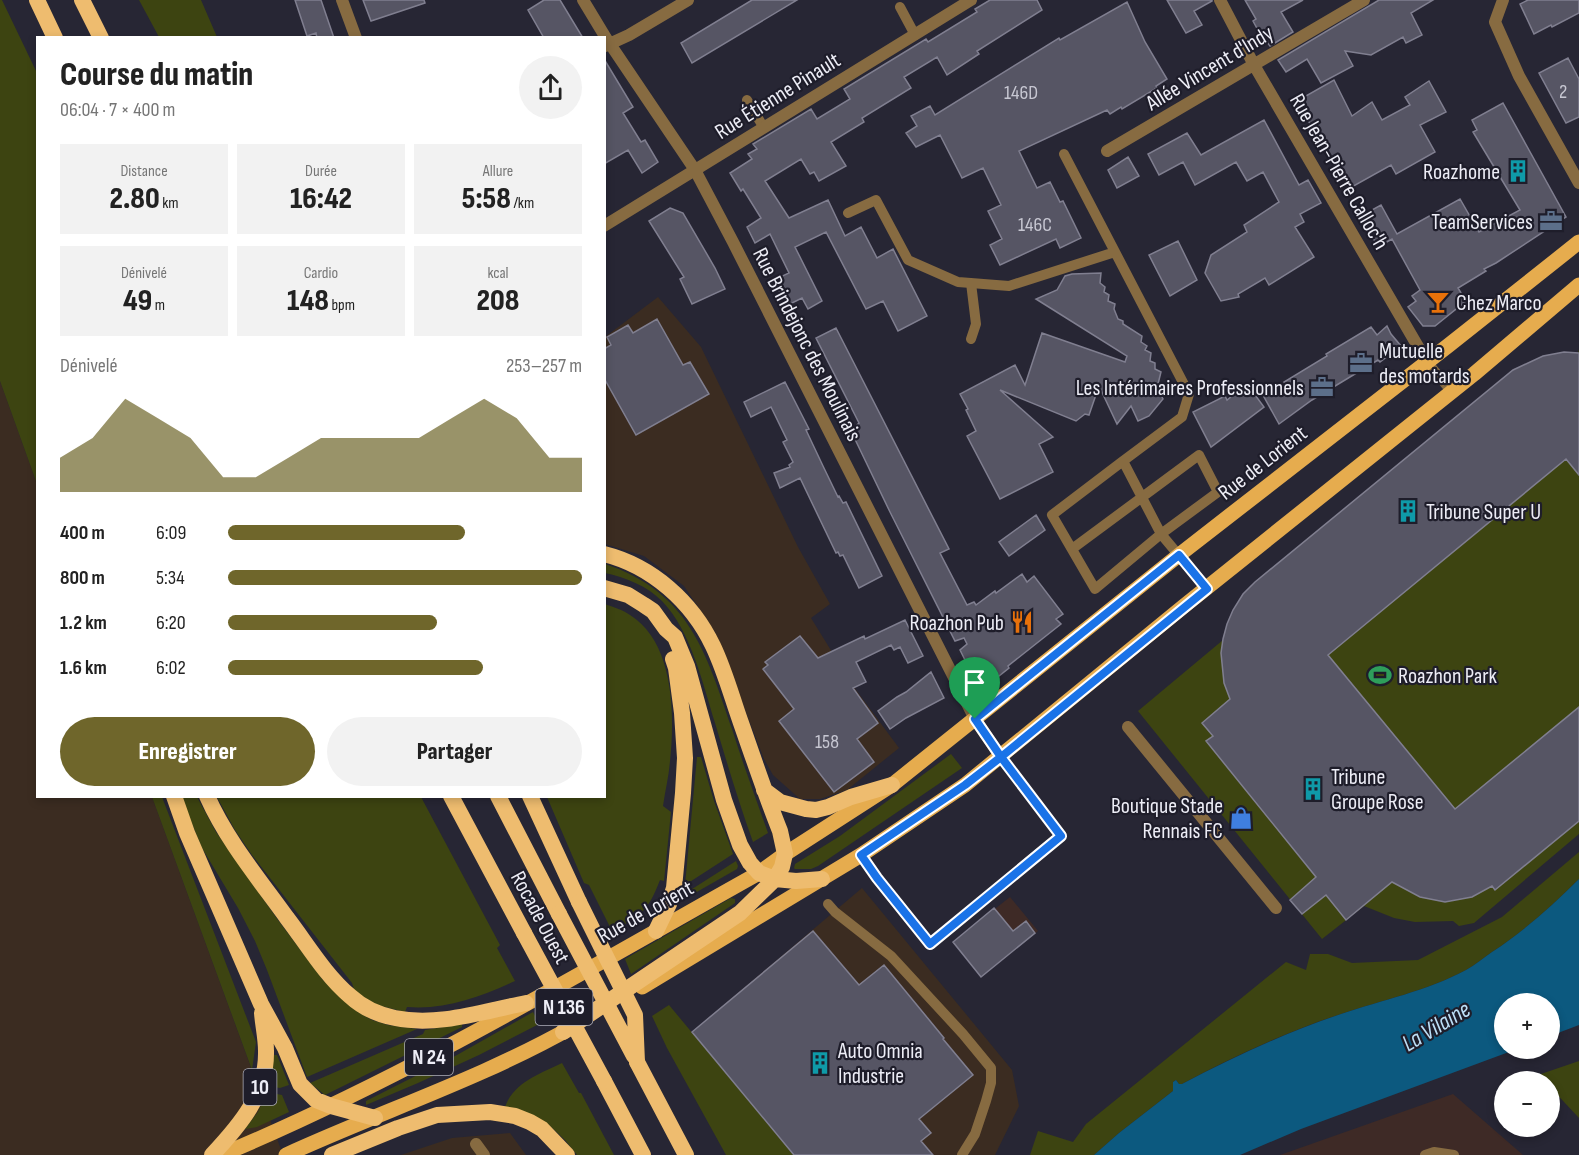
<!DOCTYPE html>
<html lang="fr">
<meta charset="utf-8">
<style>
body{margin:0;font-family:"Sofia Sans Condensed",sans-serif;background:#f2f2f2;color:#222;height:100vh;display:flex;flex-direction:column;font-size:22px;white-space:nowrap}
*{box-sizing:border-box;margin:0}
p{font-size:20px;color:#767676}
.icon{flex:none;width:33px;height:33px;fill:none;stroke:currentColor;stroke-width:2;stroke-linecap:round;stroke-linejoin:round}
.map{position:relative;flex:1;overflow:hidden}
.side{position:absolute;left:36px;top:36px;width:570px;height:762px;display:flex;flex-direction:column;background:#fff;border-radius:0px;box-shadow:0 3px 9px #0003}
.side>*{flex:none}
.tools{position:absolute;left:1494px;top:993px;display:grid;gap:12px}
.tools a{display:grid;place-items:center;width:66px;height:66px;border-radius:50%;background:#fff;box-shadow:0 3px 9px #0003;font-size:30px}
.pin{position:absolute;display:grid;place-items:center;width:51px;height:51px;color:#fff;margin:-62px -26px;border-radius:50% 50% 50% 0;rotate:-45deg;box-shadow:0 0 6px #0007}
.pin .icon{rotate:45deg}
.round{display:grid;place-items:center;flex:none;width:63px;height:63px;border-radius:32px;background:#f2f2f2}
.headline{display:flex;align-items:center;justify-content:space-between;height:102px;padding:0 24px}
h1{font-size:33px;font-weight:800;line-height:45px}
.stats{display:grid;grid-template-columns:repeat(3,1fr);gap:9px;height:102px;padding:6px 24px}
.stats div{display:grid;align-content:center;border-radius:0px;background:#f2f2f2;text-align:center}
.stats b{font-size:30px;font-weight:800}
.stats small{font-size:16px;font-weight:400}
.stats p{font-size:16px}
.chart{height:168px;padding:12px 24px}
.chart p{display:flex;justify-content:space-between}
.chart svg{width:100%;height:108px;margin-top:6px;fill:#6f662b;opacity:.7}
.action{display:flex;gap:12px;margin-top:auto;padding:12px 24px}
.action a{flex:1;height:69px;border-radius:36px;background:#6f662b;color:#fff;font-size:24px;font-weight:800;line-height:69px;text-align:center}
.action a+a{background:#f2f2f2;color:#222}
ul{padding:0 24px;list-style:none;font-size:20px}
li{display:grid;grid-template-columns:96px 72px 1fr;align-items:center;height:45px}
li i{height:15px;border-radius:8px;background:#6f662b}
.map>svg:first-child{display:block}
</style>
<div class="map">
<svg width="1579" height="1155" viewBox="0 0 1579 1155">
<rect width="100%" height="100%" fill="#272634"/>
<!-- commercial -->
<path fill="#3e2a26" d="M 1010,897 L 1038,931 L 981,977 L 953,942 Z
M 1453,1094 L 1523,1155 L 1280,1155 Z"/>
<!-- industrial -->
<path fill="#3b2c21" d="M 658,297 L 701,347 L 798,547 L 830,604 L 811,618 L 853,686 L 899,748 L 847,790 L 820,799 L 800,799 L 773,775 L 764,759 L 715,632 L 684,586 L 644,556 L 605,544 L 605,337 Z
M 0,381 L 37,484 L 38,796 L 152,797 L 283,1155 L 0,1155 Z
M 862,888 L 1012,1070 L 1019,1106 L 995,1155 L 794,1155 L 692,1032 Z
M 510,1133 L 526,1155 L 401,1155 L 452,1138 Z"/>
<!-- green -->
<path fill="#3d4411" d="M 0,0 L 2,0 L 37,73 L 37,484 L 0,381 Z
M 139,0 L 201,0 L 217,37 L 159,37 Z
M 1579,349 L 1579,834 L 1474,923 L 1459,926 L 1453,921 L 1415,922 L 1394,918 L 1364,906 L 1322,939 L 1138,711 L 1223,640 C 1229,617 1238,599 1255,582 L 1513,370 C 1537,359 1550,351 1578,353 Z
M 605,564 C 689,592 706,652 732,729 C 743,764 756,799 768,833 L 753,842 C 739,803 727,763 715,723 C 703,684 691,631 662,601 C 647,586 625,577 605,573 Z
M 605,604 C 613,607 623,610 630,615 C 674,642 675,715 670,761 C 669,776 665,791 663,806 L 671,812 L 664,881 L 660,880 C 648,911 641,916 612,931 L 589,885 L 584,883 L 547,797 L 604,796 Z
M 951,754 L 962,768 L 818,866 L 811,869 L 795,869 L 794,868 L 795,864 L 840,836 Z
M 697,757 L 701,757 L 714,801 L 733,854 L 685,885 Z
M 152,797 L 162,797 L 256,1042 L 252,1070 Z
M 181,797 L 197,797 L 216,832 L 278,920 L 323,980 L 358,1012 L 372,1020 L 388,1025 L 417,1029 L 307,1077 L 267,970 L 255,941 L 238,908 L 202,848 Z
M 217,797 L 421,797 L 500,945 L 497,948 L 515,981 C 480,997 446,1010 407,1007 L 405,1012 L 377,1005 L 355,992 L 352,983 L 252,855 L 235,830 Z
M 1579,852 L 1579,879 C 1552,906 1524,931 1492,952 C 1483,958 1475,965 1466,970 C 1427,991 1382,1000 1341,1014 C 1288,1031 1232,1057 1182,1084 L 1179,1084 L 1176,1080 L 1173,1082 L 1173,1091 L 1119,1133 L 1094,1155 L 1030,1155 L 1038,1131 L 1073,1142 L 1086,1124 L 1286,962 L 1306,970 L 1310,954 L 1328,954 L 1352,963 L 1418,960 L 1502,917 Z
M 736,861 L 738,866 L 737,869 L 688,897 L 685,897 L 684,892 L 689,891 Z
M 731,898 L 735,899 L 735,903 L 631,974 L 625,959 Z
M 669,1005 L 794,1155 L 726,1155 L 667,1048 L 652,1016 Z
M 533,1012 L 539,1024 L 479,1055 L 418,1083 L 366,1105 L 366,1101 L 457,1055 Z
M 462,1024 L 462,1027 L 325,1095 L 310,1083 L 423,1034 L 425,1030 Z
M 274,1055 L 277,1055 L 289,1085 L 280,1088 L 268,1086 Z
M 1579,1061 L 1579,1118 L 1550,1087 L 1550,1082 L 1544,1081 L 1538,1075 Z
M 562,1063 L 579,1093 L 581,1093 L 614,1155 L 577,1155 L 565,1140 L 549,1125 L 505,1107 C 513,1083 541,1073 562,1063 Z
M 267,1092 L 282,1095 L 289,1112 L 257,1127 L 245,1129 L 258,1112 Z"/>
<!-- water -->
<path fill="#0c597f" d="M 1579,879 L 1579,1025 L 1550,1036 L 1550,1004 L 1504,1004 L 1504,1048 L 1517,1049 L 1301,1129 L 1240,1155 L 1094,1155 L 1119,1133 L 1173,1091 L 1173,1082 L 1176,1080 L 1179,1084 L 1182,1084 C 1233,1057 1287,1032 1341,1014 C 1382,1000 1427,991 1466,970 C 1475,965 1483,958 1492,952 C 1524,931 1552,906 1579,879 Z"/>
<!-- building -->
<path fill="#565564" stroke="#807f90" stroke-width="1.5" d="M 295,0 L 321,0 L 334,38 L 317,38 L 316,33 L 307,36 Z
M 363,0 L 424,0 L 425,3 L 371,21 Z
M 544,0 L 560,0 L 583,38 L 544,38 L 528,10 Z
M 752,0 L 797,0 L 692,63 L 681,43 Z
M 990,0 L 1037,0 L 1042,10 L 977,51 L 979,54 L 947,75 L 937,57 L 904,77 L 911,88 L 862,118 L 864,122 L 831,142 L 846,166 L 819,181 L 814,172 L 810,174 L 801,159 L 765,181 L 789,218 L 828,200 L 845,236 L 861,227 L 877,258 L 893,249 L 927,316 L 898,331 L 883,301 L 866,309 L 826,232 L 795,247 L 822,301 L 808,309 L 802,298 L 786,306 L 774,280 L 789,273 L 770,234 L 755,243 L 747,227 L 761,218 L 743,189 L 741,191 L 730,173 L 752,159 L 748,154 L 757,149 L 753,144 L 811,109 L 817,119 L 850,99 L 844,89 L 926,39 L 928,42 L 977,12 L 975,9 Z
M 1167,0 L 1212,0 L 1212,1 L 1194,11 L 1202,25 L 1186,33 Z
M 1245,0 L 1303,0 L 1281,12 L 1293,32 L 1270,46 L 1267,42 L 1265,43 L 1253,21 L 1256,19 Z
M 1379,0 L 1433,0 L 1411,13 L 1422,35 L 1406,43 L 1403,37 L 1371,55 L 1345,51 L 1353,66 L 1321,83 L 1307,59 L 1286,72 L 1278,60 Z
M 1528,0 L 1579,0 L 1579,13 L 1552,27 L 1551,25 L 1534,34 L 1520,4 Z
M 1127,2 L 1145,42 L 1167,79 L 1156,86 L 1157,88 L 1122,109 L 1121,107 L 1110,114 L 1107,110 L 1019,151 L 1037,188 L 1050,182 L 1060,202 L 1063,201 L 1081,238 L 1060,248 L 1056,239 L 1000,265 L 990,245 L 1002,239 L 988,211 L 1001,205 L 983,168 L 962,178 L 940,135 L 916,147 L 906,133 L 917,126 L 911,116 L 930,106 L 935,115 L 1059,38 L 1060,40 Z
M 1568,58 L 1579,79 L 1579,117 L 1566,123 L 1539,73 Z
M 604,59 L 633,107 L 623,113 L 641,142 L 645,140 L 658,162 L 642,173 L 628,150 L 604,164 Z
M 1334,80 L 1352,116 L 1372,102 L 1382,120 L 1410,105 L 1405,97 L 1429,81 L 1446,112 L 1420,125 L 1435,152 L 1396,174 L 1391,165 L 1350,188 L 1344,176 L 1341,178 L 1297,101 Z
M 1503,103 L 1566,217 L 1496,263 L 1484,269 L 1486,271 L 1458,288 L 1466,301 L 1435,326 L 1423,326 L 1408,307 L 1416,301 L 1412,296 L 1420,290 L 1392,239 L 1378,247 L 1361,216 L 1381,205 L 1397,234 L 1460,199 L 1479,232 L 1520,210 L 1473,132 L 1477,130 L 1472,120 Z
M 1264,120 L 1299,185 L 1308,180 L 1321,203 L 1300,214 L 1304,222 L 1295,227 L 1314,257 L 1269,285 L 1265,278 L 1238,294 L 1239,297 L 1221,301 L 1205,273 L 1211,255 L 1247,232 L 1244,225 L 1279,202 L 1263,172 L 1247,181 L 1236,162 L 1195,185 L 1183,162 L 1159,175 L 1148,154 L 1187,133 L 1201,155 Z
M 1128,157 L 1139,176 L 1117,188 L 1108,170 Z
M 670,208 L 683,213 L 715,268 L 725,289 L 692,304 L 680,279 L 684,277 L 649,221 Z
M 1178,241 L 1197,280 L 1170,296 L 1149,255 Z
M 1101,273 L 1100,283 L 1105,287 L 1104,292 L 1109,295 L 1108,301 L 1115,304 L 1114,309 L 1118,319 L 1123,321 L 1123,324 L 1142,336 L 1141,342 L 1147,346 L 1145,350 L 1151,353 L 1150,361 L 1155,363 L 1155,369 L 1161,372 L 1157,388 L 1163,399 L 1149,416 L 1138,421 L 1131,406 L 1117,424 L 1099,386 L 1089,415 L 1085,414 L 1076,421 L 1000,390 L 1053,437 L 1039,444 L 1053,472 L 1000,499 L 967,436 L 976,431 L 966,410 L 968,409 L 960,394 L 1015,365 L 1025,385 L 1042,333 L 1125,362 L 1127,356 L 1036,299 L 1057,290 L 1065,276 L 1072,274 Z
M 657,319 L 683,365 L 690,362 L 709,394 L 636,435 L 604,378 L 604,349 L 611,345 L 607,337 L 628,325 L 633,333 Z
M 1387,326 L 1391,334 L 1401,346 L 1380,362 L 1378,360 L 1312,400 L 1279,424 L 1264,397 L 1285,384 L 1284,382 L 1327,356 L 1326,354 L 1371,327 L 1377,335 Z
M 836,328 L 949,549 L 940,553 L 967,605 L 974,602 L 976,605 L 995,591 L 996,593 L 1022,574 L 1027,582 L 1034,576 L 1063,614 L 1056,619 L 1061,624 L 1008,666 L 1009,668 L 989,684 L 975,680 L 960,650 L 967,644 L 964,638 L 955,641 L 890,512 L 851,431 L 859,423 L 816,338 Z
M 1564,352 L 1579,353 L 1579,475 L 1566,459 L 1328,655 L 1455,809 L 1579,707 L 1579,821 L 1495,890 L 1492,886 L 1472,897 L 1445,902 L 1420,897 L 1392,882 L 1346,920 L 1326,895 L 1302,914 L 1290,900 L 1316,877 L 1206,741 L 1213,736 L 1202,723 L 1230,699 L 1224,683 L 1221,653 L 1223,639 L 1227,624 L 1233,610 L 1243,594 L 1255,582 L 1513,370 L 1543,356 Z
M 785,382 L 809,429 L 806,430 L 823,466 L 838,497 L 839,496 L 843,503 L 846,502 L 882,576 L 859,588 L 843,555 L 840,556 L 838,552 L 836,553 L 800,478 L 780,488 L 774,473 L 790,467 L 789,465 L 793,462 L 783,442 L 787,440 L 771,407 L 751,417 L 744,402 Z
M 1247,384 L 1264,407 L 1211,447 L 1193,412 L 1225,396 L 1227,400 Z
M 1036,515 L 1045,530 L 1009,556 L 999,542 Z
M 905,620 L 923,656 L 908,663 L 900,647 L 894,650 L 891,645 L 856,662 L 866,682 L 853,688 L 878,723 L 857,739 L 874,762 L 834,792 L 779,721 L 794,709 L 763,669 L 768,665 L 765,662 L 800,636 L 818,658 L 864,636 L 865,639 Z
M 931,672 L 944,698 L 906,718 L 890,729 L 878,711 L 897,697 L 906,692 Z
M 994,908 L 1013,931 L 1026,921 L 1035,933 L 981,977 L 953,942 Z
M 813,931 L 859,985 L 884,965 L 944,1038 L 943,1039 L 973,1075 L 919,1119 L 931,1133 L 921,1141 L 933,1155 L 794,1155 L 692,1032 Z"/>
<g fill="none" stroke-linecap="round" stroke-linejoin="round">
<!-- service -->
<path stroke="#876b41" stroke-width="10" d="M 900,7 L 915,35
M 747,100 L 764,128
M 1064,154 L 1189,394 L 1182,417 L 1123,461 L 1161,534 L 1207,589
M 848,213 L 876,200 L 908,260 L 958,282 L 1009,286 L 1115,252
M 971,339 L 976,324 L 971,283
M 1427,362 L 1452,392
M 1072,549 L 1199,455 L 1218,492 L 1161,534 L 1095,589 L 1052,515 L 1123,461
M 861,855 L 877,878 L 930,944 L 1061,835 L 1001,757
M 828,904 L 835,912 L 891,956 L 963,1034 L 991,1068 L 991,1083 L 986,1101 L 975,1134 L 962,1155
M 1425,1155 L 1434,1152 L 1454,1155"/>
<!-- pedestrian -->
<path stroke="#876b41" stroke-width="12" d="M 1128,727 L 1276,908"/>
<!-- minor -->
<path stroke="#876b41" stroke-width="12" d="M 342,0 L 356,38
M 583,0 L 606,38 L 695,170 L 733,242 L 975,719 L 1001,757
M 1220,0 L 1254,65 L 1427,362
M 1503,0 L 1495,22 L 1519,76 L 1579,183
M 605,46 L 629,35 L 688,0
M 1107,151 L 1364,0
M 604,226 L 971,0
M 476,1144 L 484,1155"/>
<!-- primary -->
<path stroke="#e6ac4e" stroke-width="15" d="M 642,987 L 861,855 L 965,785 L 1184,606 L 1474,374 L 1579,285
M 221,1155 C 408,1077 582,972 759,873 L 785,854 L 892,785 L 1179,555 L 1449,345 L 1579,242
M 286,1155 C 382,1111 483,1078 574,1026"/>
<!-- trunk -->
<path stroke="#eebc6f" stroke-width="16" d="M 37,0 L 55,38
M 82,0 L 101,38
M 604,588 L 628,595 L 644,605 L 653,611 L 666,629 L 675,637 L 687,666 L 724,800 L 740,845 L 750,863 L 759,873 L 775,879 L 796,881 L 822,879
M 764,790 L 780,802 L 806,809 L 816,810 L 828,807 L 851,797 L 892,785
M 174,796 L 187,833 L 261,1004 L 285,1048 L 300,1084 L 316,1100 L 331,1106 L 375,1118
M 207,796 C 227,841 259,879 287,918 C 307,944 325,975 350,996 C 362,1007 379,1015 395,1018 C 438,1027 484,1011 526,1003
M 451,796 L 524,933
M 498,796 L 559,914
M 530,796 L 579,902
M 656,931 L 669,904 L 674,888 L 683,793 L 685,758 L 682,713 L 676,668 L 673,659
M 563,1032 L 740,913 L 775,879 L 782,867 L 785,854 L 780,831 C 766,796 754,760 741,723 C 732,698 725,671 713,646 C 692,602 652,566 604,554
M 637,1062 L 686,1155
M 604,1081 L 643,1155
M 212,1155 C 240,1125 267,1094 266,1051 C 266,1038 263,1026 262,1013
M 332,1155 L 398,1128 L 437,1115 L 490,1112 L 515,1116 L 530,1122 L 542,1129 L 567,1155"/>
<!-- trunk-bridge -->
<path stroke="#eebc6f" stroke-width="16" d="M 579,902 L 635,1015 L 637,1062
M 559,914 L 634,1056
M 524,933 L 604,1081"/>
</g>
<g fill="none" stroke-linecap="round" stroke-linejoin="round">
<!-- route casing -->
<g stroke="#fff" stroke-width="12">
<path id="route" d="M 975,719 L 1001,757 L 965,785 L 861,855 L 877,878 L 930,944 L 1061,836 L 1001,757 L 1207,589 L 1179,555 L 975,719"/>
</g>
<!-- route -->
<use href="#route" stroke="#1a73e8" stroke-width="8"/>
</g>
<!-- icons -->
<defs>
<g id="building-bare" transform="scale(1.8)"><path d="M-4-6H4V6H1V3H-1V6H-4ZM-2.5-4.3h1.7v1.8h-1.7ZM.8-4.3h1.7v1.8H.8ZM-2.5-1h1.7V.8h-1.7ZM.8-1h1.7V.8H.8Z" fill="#0f9aa8" stroke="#1e1d2a" stroke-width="2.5" paint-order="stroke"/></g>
<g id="office-bare" transform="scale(1.8)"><path d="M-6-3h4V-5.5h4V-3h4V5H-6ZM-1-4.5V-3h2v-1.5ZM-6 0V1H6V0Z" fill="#5c6f8a" stroke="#1e1d2a" stroke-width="2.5" paint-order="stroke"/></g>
<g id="bar-bare" transform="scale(1.8)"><path d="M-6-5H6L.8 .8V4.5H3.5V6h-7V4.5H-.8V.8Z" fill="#e8710a" stroke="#1e1d2a" stroke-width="2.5" paint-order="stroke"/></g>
<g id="restaurant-bare" transform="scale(1.8)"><path d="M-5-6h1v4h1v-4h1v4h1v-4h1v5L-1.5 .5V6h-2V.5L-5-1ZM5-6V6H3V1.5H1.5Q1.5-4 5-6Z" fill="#e8710a" stroke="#1e1d2a" stroke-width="2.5" paint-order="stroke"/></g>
<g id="stadium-bare" transform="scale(1.8)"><path d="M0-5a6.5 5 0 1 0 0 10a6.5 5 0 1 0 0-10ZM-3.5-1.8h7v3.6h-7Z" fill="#2e9e5b" stroke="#1e1d2a" stroke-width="2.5" paint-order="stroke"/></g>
<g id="shop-bare" transform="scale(1.8)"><path d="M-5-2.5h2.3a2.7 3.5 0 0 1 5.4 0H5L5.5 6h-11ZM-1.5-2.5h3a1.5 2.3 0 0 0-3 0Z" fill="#3f7fe0" stroke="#1e1d2a" stroke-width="2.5" paint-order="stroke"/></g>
</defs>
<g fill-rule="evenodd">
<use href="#building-bare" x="1518" y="171"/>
<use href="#office-bare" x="1551" y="221"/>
<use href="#bar-bare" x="1438" y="302"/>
<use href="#office-bare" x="1361" y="363"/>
<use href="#office-bare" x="1322" y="387"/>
<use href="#building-bare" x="1408" y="511"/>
<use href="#restaurant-bare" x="1022" y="622"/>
<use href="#stadium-bare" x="1380" y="675"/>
<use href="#building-bare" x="1313" y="789"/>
<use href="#shop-bare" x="1241" y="818"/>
<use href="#building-bare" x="820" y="1063"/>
</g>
<g text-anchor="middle" stroke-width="4.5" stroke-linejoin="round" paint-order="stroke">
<!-- number labels -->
<g font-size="20" fill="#c7c7d2">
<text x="1563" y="98">2</text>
<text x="1021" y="99">146D</text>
<text x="1035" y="231">146C</text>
<text x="827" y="748">158</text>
</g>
<!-- shield labels -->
<g fill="#1e1d2a" stroke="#afafb9" stroke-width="1.5">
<rect x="535.5" y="989" width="57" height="36" rx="4.5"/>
<rect x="405" y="1039" width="48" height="36" rx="4.5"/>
<rect x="243.5" y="1069" width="33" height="36" rx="4.5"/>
</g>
<g font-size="21" font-weight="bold" fill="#ededf6">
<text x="564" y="1014">N 136</text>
<text x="429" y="1064">N 24</text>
<text x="260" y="1094">10</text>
</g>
<!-- street labels -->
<g font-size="22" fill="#ededf6" stroke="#1e1d2a">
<text transform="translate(1209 67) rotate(-31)" y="8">Allée Vincent d'Indy</text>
<text transform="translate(777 95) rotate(-32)" y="8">Rue Étienne Pinault</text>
<text transform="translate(1340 171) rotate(60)" y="8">Rue Jean-Pierre Calloc'h</text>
<text transform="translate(808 344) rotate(63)" y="8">Rue Brindejonc des Moulinais</text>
<text transform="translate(1262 462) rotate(-38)" y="8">Rue de Lorient</text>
<text transform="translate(645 911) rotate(-29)" y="8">Rue de Lorient</text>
<text transform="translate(541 917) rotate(62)" y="8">Rocade Ouest</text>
</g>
<!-- poi labels -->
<g font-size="22" fill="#ededf6" stroke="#1e1d2a" text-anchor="start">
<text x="1500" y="179" text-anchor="end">Roazhome</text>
<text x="1533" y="229" text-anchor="end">TeamServices</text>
<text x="1456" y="310">Chez Marco</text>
<text x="1379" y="358">Mutuelle<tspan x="1379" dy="25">des motards</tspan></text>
<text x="1304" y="395" text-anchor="end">Les Intérimaires Professionnels</text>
<text x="1426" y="519">Tribune Super U</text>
<text x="1004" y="630" text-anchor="end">Roazhon Pub</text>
<text x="1398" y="683">Roazhon Park</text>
<text x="1331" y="784">Tribune<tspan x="1331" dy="25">Groupe Rose</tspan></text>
<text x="1223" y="813" text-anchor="end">Boutique Stade<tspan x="1223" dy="25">Rennais FC</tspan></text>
<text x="838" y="1058">Auto Omnia<tspan x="838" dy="25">Industrie</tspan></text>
</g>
<!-- water labels -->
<g font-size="24" font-style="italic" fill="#bcdef6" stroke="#1e1d2a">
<text transform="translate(1436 1026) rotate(-31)" y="8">La Vilaine</text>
</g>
</g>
</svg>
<div class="tools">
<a>+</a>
<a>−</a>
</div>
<div class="pin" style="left:975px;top:719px;background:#1e9e55"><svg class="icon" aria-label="arrive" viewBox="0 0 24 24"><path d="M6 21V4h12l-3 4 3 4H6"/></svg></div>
<section class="side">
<div class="headline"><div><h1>Course du matin</h1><p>06:04 · 7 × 400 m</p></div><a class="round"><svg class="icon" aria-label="share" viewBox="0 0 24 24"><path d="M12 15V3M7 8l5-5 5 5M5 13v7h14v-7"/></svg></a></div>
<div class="stats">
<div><p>Distance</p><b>2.80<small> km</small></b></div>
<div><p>Durée</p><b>16:42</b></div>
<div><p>Allure</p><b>5:58<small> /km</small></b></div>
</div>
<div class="stats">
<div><p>Dénivelé</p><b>49<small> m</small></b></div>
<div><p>Cardio</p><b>148<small> bpm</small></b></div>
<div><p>kcal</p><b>208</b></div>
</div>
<div class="chart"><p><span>Dénivelé</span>253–257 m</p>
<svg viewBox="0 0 160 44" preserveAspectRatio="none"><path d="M0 44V30L10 22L20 6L30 14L40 22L50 38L60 38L70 30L80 22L90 22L100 22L110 22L120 14L130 6L140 14L150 30L160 30V44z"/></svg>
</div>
<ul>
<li><b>400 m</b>6:09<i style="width:67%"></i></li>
<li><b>800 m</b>5:34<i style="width:100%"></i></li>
<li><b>1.2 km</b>6:20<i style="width:59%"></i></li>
<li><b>1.6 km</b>6:02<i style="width:72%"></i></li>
</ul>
<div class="action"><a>Enregistrer</a><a>Partager</a></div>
</section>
</div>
